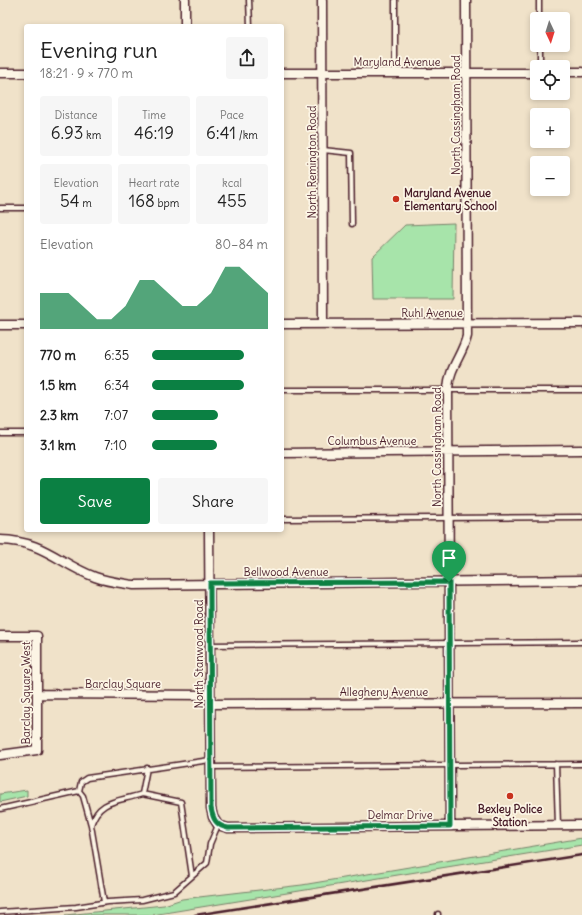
<!DOCTYPE html>
<meta charset="utf-8">
<style>
body{margin:0;font-family:Delius,sans-serif;background:#f6f6f6;color:#222;height:100vh;display:flex;flex-direction:column;font-size:15px;white-space:nowrap}
*{box-sizing:border-box;margin:0}
p{font-size:13px;color:#767676}
.icon{flex:none;width:22px;height:22px;fill:none;stroke:currentColor;stroke-width:2;stroke-linecap:round;stroke-linejoin:round}
.map{position:relative;flex:1;overflow:hidden}
.drawer{position:absolute;left:24px;top:24px;width:260px;height:508px;display:flex;flex-direction:column;background:#fff;border-radius:4px;box-shadow:0 2px 6px #0003}
.drawer>*{flex:none}
.needle{width:26px;rotate:176deg}
.controls{position:absolute;left:530px;top:12px;display:grid;gap:8px}
.controls a{display:grid;place-items:center;width:40px;height:40px;border-radius:4px;background:#fff;box-shadow:0 2px 6px #0003;font-size:20px}
.pin{position:absolute;display:grid;place-items:center;width:34px;height:34px;color:#fff;margin:-41px -17px;border-radius:50% 50% 50% 0;rotate:-45deg;box-shadow:0 0 4px #0007}
.pin .icon{rotate:45deg}
.round{display:grid;place-items:center;flex:none;width:42px;height:42px;border-radius:4px;background:#f6f6f6}
.summary{display:flex;align-items:center;justify-content:space-between;height:68px;padding:0 16px}
h1{font-size:22px;font-weight:600;line-height:30px}
.figures{display:grid;grid-template-columns:repeat(3,1fr);gap:6px;height:68px;padding:4px 16px}
.figures div{display:grid;align-content:center;border-radius:4px;background:#f6f6f6;text-align:center}
.figures b{font-size:17px;font-weight:600}
.figures small{font-size:11px;font-weight:400}
.figures p{font-size:11px}
.chart{height:112px;padding:8px 16px}
.chart p{display:flex;justify-content:space-between}
.chart svg{width:100%;height:72px;margin-top:4px;fill:#0b8043;opacity:.7}
.button{display:flex;gap:8px;margin-top:auto;padding:8px 16px}
.button a{flex:1;height:46px;border-radius:4px;background:#0b8043;color:#fff;font-size:16px;font-weight:600;line-height:46px;text-align:center}
.button a+a{background:#f6f6f6;color:#222}
ul{padding:0 16px;list-style:none;font-size:13px}
li{display:grid;grid-template-columns:64px 48px 1fr;align-items:center;height:30px}
li i{height:10px;border-radius:5px;background:#0b8043}
.map>svg:first-child{display:block}
</style>
<div class="map">
<svg width="582" height="915" viewBox="0 0 582 915">
<rect width="100%" height="100%" fill="#f0e2c9"/>
<filter id="ink" filterUnits="userSpaceOnUse"><feTurbulence type="fractalNoise" baseFrequency=".025" numOctaves="2"/><feDisplacementMap in="SourceGraphic" scale="8" xChannelSelector="R" yChannelSelector="G"/><feConvolveMatrix kernelMatrix="1 2 1 2 8 2 1 2 1" color-interpolation-filters="sRGB"/></filter>
<g filter="url(#ink)">
<!-- green -->
<path fill="#a7e4aa" stroke="#78826a" d="M 454,223 L 453,299 L 373,299 L 372,257 L 405,225 Z
M 27,790 L 27,796 L 0,802 L 0,794 Z
M 582,838 L 582,845 L 152,915 L 65,915 L 164,905 L 182,899 L 302,885 Z"/>
<g fill="none" stroke-linecap="round" stroke-linejoin="round">
<!-- service casing -->
<g stroke="#4a1f2b" stroke-width="7">
<path id="service" d="M 249,0 L 250,26
M 395,0 L 395,73
M 539,0 L 539,19
M 540,45 L 540,67
M 323,150 L 351,153 L 352,224
M 0,208 L 26,208
M 282,390 L 582,390
M 0,433 L 26,433
M 282,519 L 582,517
M 210,645 L 582,642
M 556,764 L 558,825
M 211,767 L 582,764
M 79,791 L 83,796 L 91,825
M 142,794 L 181,802 L 192,876
M 0,809 L 79,791 L 81,782 L 87,778 L 210,760
M 104,902 L 91,825 C 99,799 118,802 142,794 L 147,768
M 0,912 L 76,907 L 108,902 L 142,900 L 174,892 L 207,863 L 210,844 L 218,825
M 438,914 L 438,915"/>
</g>
<!-- minor casing -->
<g stroke="#4a1f2b" stroke-width="11">
<path id="minor" d="M 185,0 L 185,26
M 322,0 L 323,324
M 563,72 L 582,72
M 0,73 L 26,73
M 282,73 L 537,73
M 282,324 L 582,323
M 0,325 L 26,325
M 282,453 L 582,450
M 209,530 L 211,808 L 213,817 L 218,825 L 228,828 L 582,825
M 0,540 C 44,541 58,563 95,577 C 108,582 121,583 134,585 L 582,580
M 0,636 L 37,636 L 37,750 L 0,755
M 37,694 L 210,695
M 210,704 L 582,703
M 450,826 L 448,388 C 449,368 463,354 467,336 L 466,0"/>
</g>
<!-- service -->
<use href="#service" stroke="#fcf5e5" stroke-width="4"/>
<!-- minor -->
<use href="#minor" stroke="#fcf5e5" stroke-width="8"/>
<!-- rail -->
<path stroke="#4a1f2b" stroke-width="2.5" d="M 195,915 L 582,855"/>
</g>
</g>
<g fill="none" stroke-linecap="round" stroke-linejoin="round" filter="url(#ink)">
<!-- route casing -->
<g stroke="#fff" stroke-width="8">
<path id="route" d="M 449,582 L 450,826 L 228,828 C 216,826 213,819 211,808 L 210,583 Z"/>
</g>
<!-- route -->
<use href="#route" stroke="#0b8043" stroke-width="5"/>
</g>
<!-- markers -->
<g fill="#c8321e" stroke="#fcf5e5" stroke-width="1.5">
<circle cx="396" cy="199" r="4"/>
<circle cx="510" cy="796" r="4"/>
</g>
<g text-anchor="middle" stroke-width="3.5" stroke-linejoin="round" paint-order="stroke">
<!-- street labels -->
<g font-size="11" fill="#4a1f2b" stroke="#fcf5e5">
<text x="397" y="66">Maryland Avenue</text>
<text transform="translate(456 115) rotate(-90)" y="4">North Cassingham Road</text>
<text transform="translate(312 162) rotate(-90)" y="4">North Remington Road</text>
<text x="432" y="317">Ruhl Avenue</text>
<text x="372" y="445">Columbus Avenue</text>
<text transform="translate(437 447) rotate(-90)" y="4">North Cassingham Road</text>
<text x="286" y="576">Bellwood Avenue</text>
<text transform="translate(199 654) rotate(-90)" y="4">North Stanwood Road</text>
<text x="123" y="688">Barclay Square</text>
<text x="384" y="696">Allegheny Avenue</text>
<text transform="translate(26 693) rotate(-90)" y="4">Barclay Square West</text>
<text x="400" y="819">Delmar Drive</text>
</g>
<!-- poi labels -->
<g font-size="11" font-weight="bold" fill="#4a1f2b" stroke="#fcf5e5" text-anchor="start">
<text x="404" y="197">Maryland Avenue<tspan x="404" dy="13">Elementary School</tspan></text>
<text x="510" y="813" text-anchor="middle">Bexley Police<tspan x="510" dy="13">Station</tspan></text>
</g>
</g>
</svg>
<div class="controls">
<a><svg class="needle" viewBox="-14 -14 28 28"><path d="M0-13l5 13h-10z" fill="#e53935"/><path d="M0 13l5-13h-10z" fill="#767676"/></svg></a>
<a><svg class="icon" aria-label="locate" viewBox="0 0 24 24"><circle cx="12" cy="12" r="6"/><path d="M12 2v4M12 18v4M2 12h4M18 12h4"/></svg></a>
<a>+</a>
<a>−</a>
</div>
<div class="pin" style="left:449px;top:582px;background:#1e9e55"><svg class="icon" aria-label="arrive" viewBox="0 0 24 24"><path d="M6 21V4h12l-3 4 3 4H6"/></svg></div>
<section class="drawer">
<div class="summary"><div><h1>Evening run</h1><p>18:21 · 9 × 770 m</p></div><a class="round"><svg class="icon" aria-label="share" viewBox="0 0 24 24"><path d="M12 15V3M7 8l5-5 5 5M5 13v7h14v-7"/></svg></a></div>
<div class="figures">
<div><p>Distance</p><b>6.93<small> km</small></b></div>
<div><p>Time</p><b>46:19</b></div>
<div><p>Pace</p><b>6:41<small> /km</small></b></div>
</div>
<div class="figures">
<div><p>Elevation</p><b>54<small> m</small></b></div>
<div><p>Heart rate</p><b>168<small> bpm</small></b></div>
<div><p>kcal</p><b>455</b></div>
</div>
<div class="chart"><p><span>Elevation</span>80–84 m</p>
<svg viewBox="0 0 160 44" preserveAspectRatio="none"><path d="M0 44V22L10 22L20 22L30 30L40 38L50 38L60 30L70 14L80 14L90 22L100 30L110 30L120 22L130 6L140 6L150 14L160 22V44z"/></svg>
</div>
<ul>
<li><b>770 m</b>6:35<i style="width:79%"></i></li>
<li><b>1.5 km</b>6:34<i style="width:79%"></i></li>
<li><b>2.3 km</b>7:07<i style="width:57%"></i></li>
<li><b>3.1 km</b>7:10<i style="width:56%"></i></li>
</ul>
<div class="button"><a>Save</a><a>Share</a></div>
</section>
</div>
